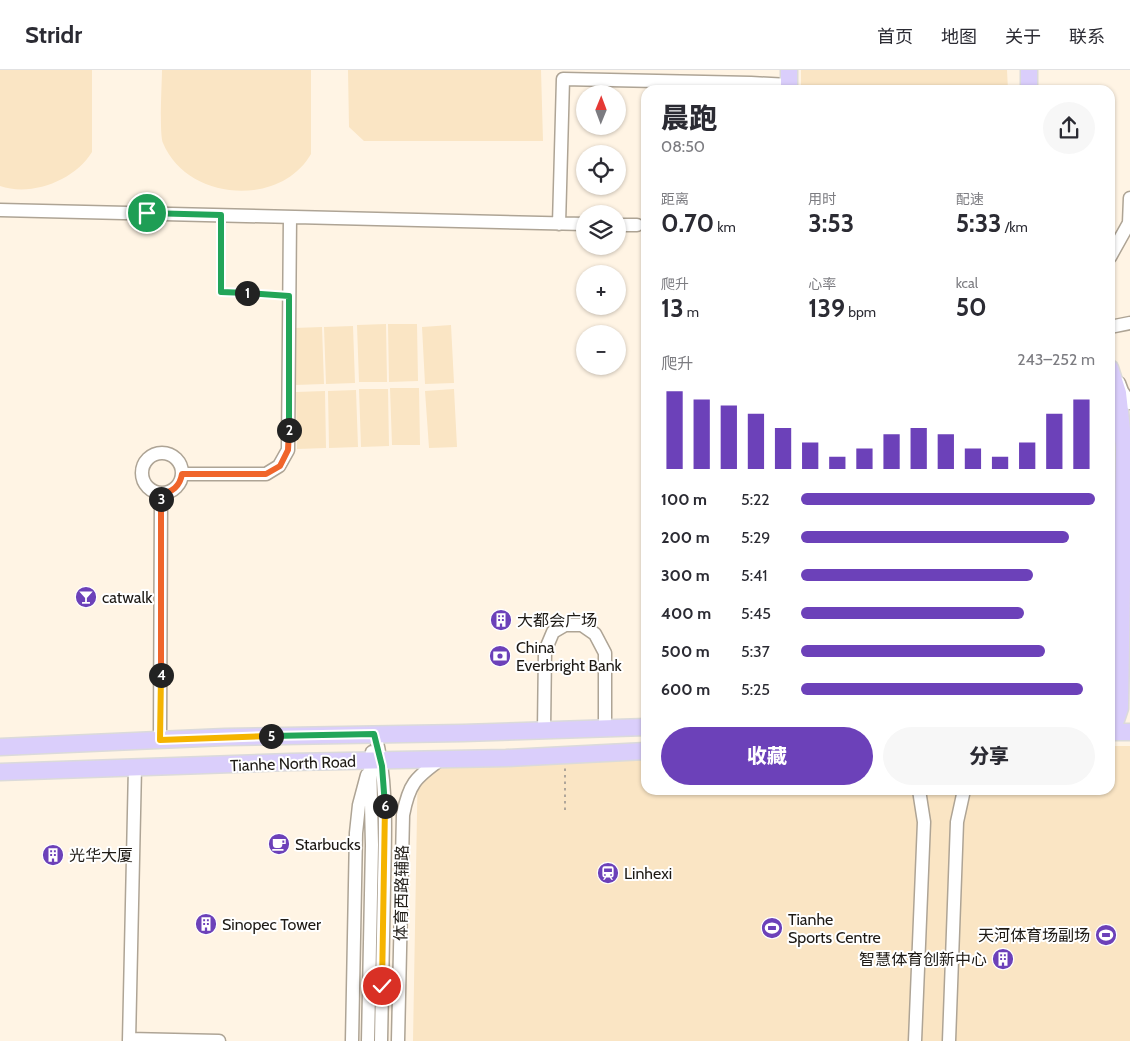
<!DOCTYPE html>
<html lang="zh">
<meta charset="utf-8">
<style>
body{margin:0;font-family:Cabin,"Noto Sans SC",sans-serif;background:#f7f7f7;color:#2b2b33;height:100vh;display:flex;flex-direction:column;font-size:19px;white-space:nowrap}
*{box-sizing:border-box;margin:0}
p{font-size:16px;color:#7c7c81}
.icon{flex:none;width:28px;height:28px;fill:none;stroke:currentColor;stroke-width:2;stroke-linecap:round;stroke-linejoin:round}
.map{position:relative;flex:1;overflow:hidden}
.panel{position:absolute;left:641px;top:15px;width:474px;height:710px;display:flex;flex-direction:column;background:#fff;border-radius:15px;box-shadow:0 1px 4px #0004}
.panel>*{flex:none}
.needle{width:32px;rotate:1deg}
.tools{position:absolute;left:576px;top:15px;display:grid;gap:10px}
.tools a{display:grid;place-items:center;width:50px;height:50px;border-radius:50%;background:#fff;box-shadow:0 1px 4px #0004;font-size:25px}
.pin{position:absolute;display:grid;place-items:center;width:42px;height:42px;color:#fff;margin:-21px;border:2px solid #fff;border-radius:50%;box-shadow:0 1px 5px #0007}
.km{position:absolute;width:25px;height:25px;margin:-12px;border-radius:50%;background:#222;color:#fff;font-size:14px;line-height:25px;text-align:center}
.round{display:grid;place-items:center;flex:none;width:52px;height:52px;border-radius:26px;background:#f7f7f7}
.head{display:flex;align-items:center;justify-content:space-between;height:85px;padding:0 20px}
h1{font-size:28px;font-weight:800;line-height:38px}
.stats{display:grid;grid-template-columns:repeat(3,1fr);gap:8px;height:85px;padding:5px 20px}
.stats div{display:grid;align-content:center}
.stats b{font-size:25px;font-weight:800}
.stats small{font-size:14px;font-weight:400}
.stats p{font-size:14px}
.chart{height:140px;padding:10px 20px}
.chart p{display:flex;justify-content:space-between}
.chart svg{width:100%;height:90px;margin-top:5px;stroke:#6c41b9;stroke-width:6}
.button{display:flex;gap:10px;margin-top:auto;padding:10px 20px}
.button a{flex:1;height:58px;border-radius:30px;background:#6c41b9;color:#fff;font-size:20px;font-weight:800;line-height:58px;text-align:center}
.button a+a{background:#f7f7f7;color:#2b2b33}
ul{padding:0 20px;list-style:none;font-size:16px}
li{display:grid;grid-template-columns:80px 60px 1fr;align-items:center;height:38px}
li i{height:12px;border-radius:6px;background:#6c41b9}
header{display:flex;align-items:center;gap:30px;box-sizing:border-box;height:70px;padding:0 25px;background:#fff;border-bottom:1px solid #e1e1e2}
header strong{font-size:24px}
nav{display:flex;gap:28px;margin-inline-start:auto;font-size:18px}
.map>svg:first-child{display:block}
</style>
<header>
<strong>Stridr</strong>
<nav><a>首页</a><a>地图</a><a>关于</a><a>联系</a></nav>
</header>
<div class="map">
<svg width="1130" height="971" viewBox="0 0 1130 971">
<rect width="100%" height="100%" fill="#fff4e4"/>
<!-- green -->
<path fill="#fae5c4" d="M 0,0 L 92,0 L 92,82 C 75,110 32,127 0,116 Z
M 162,0 L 311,0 L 311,84 C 280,138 187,131 163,73 C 159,64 162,13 162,0 Z
M 348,0 L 541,0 L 543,71 L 364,71 L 349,57 Z
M 801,0 L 1007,0 L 1008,20 L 801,20 Z
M 386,254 L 387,312 L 359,312 L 357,255 Z
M 388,254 L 417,254 L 418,311 L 389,312 Z
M 451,255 L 454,313 L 425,314 L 422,257 Z
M 353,256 L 355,313 L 326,314 L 324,257 Z
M 322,257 L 324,314 L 295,315 L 294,258 Z
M 390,318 L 419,318 L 420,375 L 392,375 Z
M 359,319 L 388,319 L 389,376 L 361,377 Z
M 454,319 L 457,377 L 429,378 L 425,321 Z
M 356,320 L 358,377 L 329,378 L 328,321 Z
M 325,321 L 326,378 L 297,379 L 296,322 Z
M 1110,676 L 1130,676 L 1130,971 L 413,971 L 418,686 L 646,683 L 646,720 L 1110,720 Z"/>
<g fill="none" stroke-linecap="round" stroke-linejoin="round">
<!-- minor casing -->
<g stroke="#aea495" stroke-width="15">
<path id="minor" d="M 0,140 L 585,154
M 559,154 L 563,9 L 751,13 L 789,15
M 618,155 L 637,155
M 1110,187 L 1129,153 L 1130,128
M 1110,257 L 1130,253
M 1119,313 L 1122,321 L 1130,333
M142 403a20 20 0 1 1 40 0a20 20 0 1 1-40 0Z
M 182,404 L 266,404 L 279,396 L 288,380 L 290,147
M 544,660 L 545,581 L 553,562 L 565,555 L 582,555 L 595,564 L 605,583 L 605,658
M 375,664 C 388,713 385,764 384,815 C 383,867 382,919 381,971
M 160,670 L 161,423
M 129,969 L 219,971
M 129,971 L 135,697
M 352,971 L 356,763 L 359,735 L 367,705
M 368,971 L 372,775 L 370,691 L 372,682
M 398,971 L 403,745 C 409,714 415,708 440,690
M 915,971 L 924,752 L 919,720
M 949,971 L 957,752 L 964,720"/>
</g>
<!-- major casing -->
<g stroke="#dbdada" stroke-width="19">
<path id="major" d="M 789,20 L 789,0
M 1029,20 L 1029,0
M 1110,298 L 1118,323 L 1124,378 L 1120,638 L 1112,662
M 1110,662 L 1130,662
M 0,677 L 225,667 L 463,663 L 646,657
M 0,702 L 290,692 L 506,688 L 646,681"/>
</g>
<!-- path -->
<path stroke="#afa69a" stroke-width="2" stroke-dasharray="2.5 4" stroke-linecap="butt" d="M 221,157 L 221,222 L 277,226
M 851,720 L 851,722
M 565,740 L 565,698"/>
<!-- minor -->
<use href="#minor" stroke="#fff" stroke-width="12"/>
<!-- major -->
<use href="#major" stroke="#dacefb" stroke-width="16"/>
</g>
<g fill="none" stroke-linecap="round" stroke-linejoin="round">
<!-- split-1 casing -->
<g stroke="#fff" stroke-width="10">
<path id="split-1" d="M 147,143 L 221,145 L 221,222 L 247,223"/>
</g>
<!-- split-2 casing -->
<g stroke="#fff" stroke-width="10">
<path id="split-2" d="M 247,223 L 289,226 L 289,360"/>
</g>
<!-- split-3 casing -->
<g stroke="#fff" stroke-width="10">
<path id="split-3" d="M 161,429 L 161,423 C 172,423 180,416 182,404 L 266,404 L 280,396 L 288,380 L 289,360"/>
</g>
<!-- split-4 casing -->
<g stroke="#fff" stroke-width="10">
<path id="split-4" d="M 161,429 L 161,605"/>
</g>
<!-- split-5 casing -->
<g stroke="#fff" stroke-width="10">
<path id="split-5" d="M 161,605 L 160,670 L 271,666"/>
</g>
<!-- split-6 casing -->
<g stroke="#fff" stroke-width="10">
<path id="split-6" d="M 271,666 L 374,664 L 382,696 L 385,736"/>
</g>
<!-- split-7 casing -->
<g stroke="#fff" stroke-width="10">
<path id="split-7" d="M 382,916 L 385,736"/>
</g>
<!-- split-1 -->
<use href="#split-1" stroke="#22a559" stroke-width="6"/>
<!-- split-2 -->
<use href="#split-2" stroke="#22a559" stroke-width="6"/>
<!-- split-3 -->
<use href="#split-3" stroke="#f0652b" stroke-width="6"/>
<!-- split-4 -->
<use href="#split-4" stroke="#f0652b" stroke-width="6"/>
<!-- split-5 -->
<use href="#split-5" stroke="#f5b400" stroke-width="6"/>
<!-- split-6 -->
<use href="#split-6" stroke="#22a559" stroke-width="6"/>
<!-- split-7 -->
<use href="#split-7" stroke="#f5b400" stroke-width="6"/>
</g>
<!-- icons -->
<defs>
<g id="bar-disc" transform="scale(1.125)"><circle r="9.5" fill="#6c41b9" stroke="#fff"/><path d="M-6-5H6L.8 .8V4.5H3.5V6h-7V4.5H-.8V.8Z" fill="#fff"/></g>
<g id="building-disc" transform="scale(1.125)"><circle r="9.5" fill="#6c41b9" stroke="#fff"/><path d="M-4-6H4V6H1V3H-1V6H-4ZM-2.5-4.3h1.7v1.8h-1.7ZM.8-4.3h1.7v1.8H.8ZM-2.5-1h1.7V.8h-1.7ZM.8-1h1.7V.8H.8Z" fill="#fff"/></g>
<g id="bank-disc" transform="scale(1.125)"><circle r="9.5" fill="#6c41b9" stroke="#fff"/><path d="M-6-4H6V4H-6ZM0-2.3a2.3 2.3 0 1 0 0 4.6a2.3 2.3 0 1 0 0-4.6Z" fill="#fff"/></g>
<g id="cafe-disc" transform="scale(1.125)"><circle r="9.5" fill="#6c41b9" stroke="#fff"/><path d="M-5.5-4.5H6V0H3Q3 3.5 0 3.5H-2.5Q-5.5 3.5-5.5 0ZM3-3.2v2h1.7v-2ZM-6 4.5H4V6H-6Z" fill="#fff"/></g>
<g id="station-disc" transform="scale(1.125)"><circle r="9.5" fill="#6c41b9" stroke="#fff"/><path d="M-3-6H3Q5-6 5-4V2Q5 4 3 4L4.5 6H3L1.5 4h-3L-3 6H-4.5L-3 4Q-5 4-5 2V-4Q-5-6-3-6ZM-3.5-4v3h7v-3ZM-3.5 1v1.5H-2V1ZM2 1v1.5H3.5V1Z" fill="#fff"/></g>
<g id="stadium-disc" transform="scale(1.125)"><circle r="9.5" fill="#6c41b9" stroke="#fff"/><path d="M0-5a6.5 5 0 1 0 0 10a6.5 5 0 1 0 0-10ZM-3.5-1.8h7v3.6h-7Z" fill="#fff"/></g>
</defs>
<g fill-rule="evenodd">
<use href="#bar-disc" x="86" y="527"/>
<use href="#building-disc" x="501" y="550"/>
<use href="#bank-disc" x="500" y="586"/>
<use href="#cafe-disc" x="279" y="774"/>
<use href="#building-disc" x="53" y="785"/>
<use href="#station-disc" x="608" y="803"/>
<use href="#building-disc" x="206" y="854"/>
<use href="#stadium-disc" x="772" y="858"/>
<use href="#stadium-disc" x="1106" y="865"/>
<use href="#building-disc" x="1003" y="889"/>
</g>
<g text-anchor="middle" stroke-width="4" stroke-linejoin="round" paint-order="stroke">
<!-- poi labels -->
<g font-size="16" fill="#1e1a15" stroke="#fff" text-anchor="start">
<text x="102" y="533">catwalk</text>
<text x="517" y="556">大都会广场</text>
<text x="516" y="583">China<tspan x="516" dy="18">Everbright Bank</tspan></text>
<text x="295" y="780">Starbucks</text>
<text x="69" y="791">光华大厦</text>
<text x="624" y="809">Linhexi</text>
<text x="788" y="855">Tianhe<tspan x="788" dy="18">Sports Centre</tspan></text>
<text x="222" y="860">Sinopec Tower</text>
<text x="1090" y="871" text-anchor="end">天河体育场副场</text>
<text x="987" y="895" text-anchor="end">智慧体育创新中心</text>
</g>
<!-- street labels -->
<g font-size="16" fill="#1e1a15" stroke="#fff">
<text transform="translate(293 693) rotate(-2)" y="6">Tianhe North Road</text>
<text transform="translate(401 823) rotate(-89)" y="6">体育西路辅路</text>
</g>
</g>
</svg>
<div class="tools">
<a><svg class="needle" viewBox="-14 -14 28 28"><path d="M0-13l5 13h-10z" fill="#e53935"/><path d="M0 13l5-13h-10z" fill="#7c7c81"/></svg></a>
<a><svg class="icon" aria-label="locate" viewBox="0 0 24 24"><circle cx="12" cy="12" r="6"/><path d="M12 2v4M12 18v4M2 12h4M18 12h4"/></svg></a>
<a><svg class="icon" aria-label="layers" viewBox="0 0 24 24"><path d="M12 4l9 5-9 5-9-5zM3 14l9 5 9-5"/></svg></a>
<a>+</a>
<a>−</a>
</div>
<div class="pin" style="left:147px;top:143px;background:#1e9e55"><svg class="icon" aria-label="arrive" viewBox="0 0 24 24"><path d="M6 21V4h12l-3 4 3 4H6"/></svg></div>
<div class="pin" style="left:382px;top:916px;background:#d93025"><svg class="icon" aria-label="check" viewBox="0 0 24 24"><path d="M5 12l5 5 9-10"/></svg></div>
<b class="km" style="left:247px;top:223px">1</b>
<b class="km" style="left:289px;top:360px">2</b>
<b class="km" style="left:161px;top:429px">3</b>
<b class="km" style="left:161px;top:605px">4</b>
<b class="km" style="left:271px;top:666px">5</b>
<b class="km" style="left:385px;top:736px">6</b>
<section class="panel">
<div class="head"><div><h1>晨跑</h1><p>08:50</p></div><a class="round"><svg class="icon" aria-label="share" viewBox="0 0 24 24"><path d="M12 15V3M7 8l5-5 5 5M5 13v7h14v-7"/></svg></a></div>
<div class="stats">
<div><p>距离</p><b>0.70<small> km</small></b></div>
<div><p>用时</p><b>3:53</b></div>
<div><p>配速</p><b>5:33<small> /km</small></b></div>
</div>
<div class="stats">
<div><p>爬升</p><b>13<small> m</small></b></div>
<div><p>心率</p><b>139<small> bpm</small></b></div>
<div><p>kcal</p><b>50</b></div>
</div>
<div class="chart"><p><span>爬升</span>243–252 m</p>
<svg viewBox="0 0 160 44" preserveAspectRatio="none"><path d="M5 44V6M15 44V10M25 44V13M35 44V17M45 44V24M55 44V31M65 44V38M75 44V34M85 44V27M95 44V24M105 44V27M115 44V34M125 44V38M135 44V31M145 44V17M155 44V10"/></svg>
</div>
<ul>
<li><b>100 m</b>5:22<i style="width:100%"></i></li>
<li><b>200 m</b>5:29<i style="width:91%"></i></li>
<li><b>300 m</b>5:41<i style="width:79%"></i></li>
<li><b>400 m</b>5:45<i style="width:76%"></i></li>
<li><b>500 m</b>5:37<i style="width:83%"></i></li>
<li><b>600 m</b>5:25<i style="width:96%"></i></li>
</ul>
<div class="button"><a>收藏</a><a>分享</a></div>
</section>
</div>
